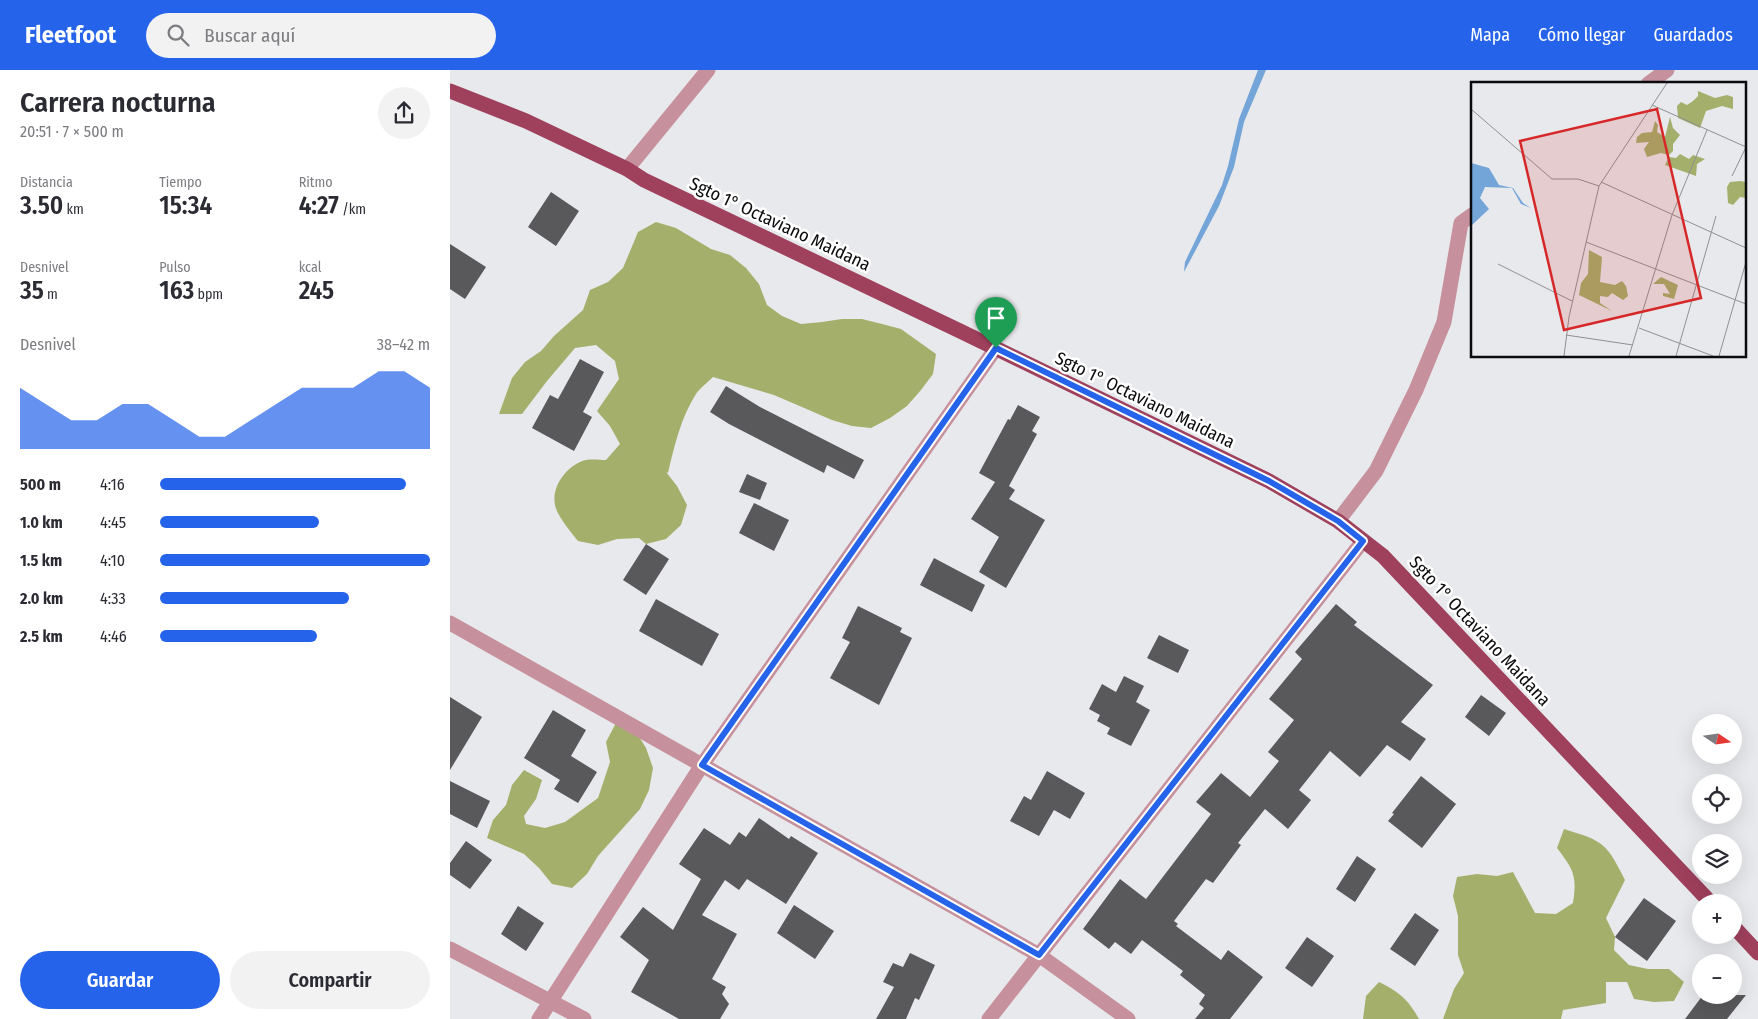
<!DOCTYPE html>
<html lang="es">
<meta charset="utf-8">
<style>
body{margin:0;font-family:"Fira Sans Condensed",sans-serif;background:#f2f2f3;color:#2b2b33;height:100vh;display:flex;flex-direction:column;font-size:19px;white-space:nowrap}
*{box-sizing:border-box;margin:0}
p{font-size:16px;color:#7c7c81}
.icon{flex:none;width:28px;height:28px;fill:none;stroke:currentColor;stroke-width:2;stroke-linecap:round;stroke-linejoin:round}
.map{position:relative;flex:1;overflow:hidden}
.side{display:flex;flex-direction:column;background:#fff;width:450px}
.side>*{flex:none}
.needle{width:32px;rotate:103deg}
.tools{position:absolute;left:1242px;top:644px;display:grid;gap:10px}
.tools a{display:grid;place-items:center;width:50px;height:50px;border-radius:50%;background:#fff;box-shadow:0 5px 20px #0002;font-size:25px}
.pin{position:absolute;display:grid;place-items:center;width:42px;height:42px;color:#fff;margin:-51px -21px;border-radius:50% 50% 50% 0;rotate:-45deg;box-shadow:0 0 5px #0007}
.pin .icon{rotate:45deg}
.round{display:grid;place-items:center;flex:none;width:52px;height:52px;border-radius:26px;background:#f2f2f3}
.overview{display:flex;align-items:center;justify-content:space-between;height:85px;padding:0 20px}
h1{font-size:28px;font-weight:600;line-height:38px}
.stats{display:grid;grid-template-columns:repeat(3,1fr);gap:8px;height:85px;padding:5px 20px}
.stats div{display:grid;align-content:center}
.stats b{font-size:25px;font-weight:600}
.stats small{font-size:14px;font-weight:400}
.stats p{font-size:14px}
.chart{height:140px;padding:10px 20px}
.chart p{display:flex;justify-content:space-between}
.chart svg{width:100%;height:90px;margin-top:5px;fill:#2563eb;opacity:.7}
.primary-button{display:flex;gap:10px;margin-top:auto;padding:10px 20px}
.primary-button a{flex:1;height:58px;border-radius:30px;background:#2563eb;color:#fff;font-size:20px;font-weight:600;line-height:58px;text-align:center}
.primary-button a+a{background:#f2f2f3;color:#2b2b33}
ul{padding:0 20px;list-style:none;font-size:16px}
li{display:grid;grid-template-columns:80px 60px 1fr;align-items:center;height:38px}
li i{height:12px;border-radius:6px;background:#2563eb}
header{display:flex;align-items:center;gap:30px;box-sizing:border-box;height:70px;padding:0 25px;background:#2563eb;color:#fff}
header strong{font-size:24px}
nav{display:flex;gap:28px;margin-inline-start:auto;font-size:18px}
.search{width:350px;height:45px;background:#f2f2f3;display:flex;align-items:center;gap:12px;box-sizing:border-box;padding:0 18px;border-radius:28px;color:#7c7c81;font-size:19px}
main{display:flex;flex:1;min-height:0}
.map>svg:first-child{display:block}
</style>
<header>
<strong>Fleetfoot</strong>
<div class="search"><svg class="icon" aria-label="search" viewBox="0 0 24 24"><circle cx="10" cy="10" r="6"/><path d="M15 15l6 6"/></svg>Buscar aquí</div>
<nav><a>Mapa</a><a>Cómo llegar</a><a>Guardados</a></nav>
</header>
<main>
<section class="side">
<div class="overview"><div><h1>Carrera nocturna</h1><p>20:51 · 7 × 500 m</p></div><a class="round"><svg class="icon" aria-label="share" viewBox="0 0 24 24"><path d="M12 15V3M7 8l5-5 5 5M5 13v7h14v-7"/></svg></a></div>
<div class="stats">
<div><p>Distancia</p><b>3.50<small> km</small></b></div>
<div><p>Tiempo</p><b>15:34</b></div>
<div><p>Ritmo</p><b>4:27<small> /km</small></b></div>
</div>
<div class="stats">
<div><p>Desnivel</p><b>35<small> m</small></b></div>
<div><p>Pulso</p><b>163<small> bpm</small></b></div>
<div><p>kcal</p><b>245</b></div>
</div>
<div class="chart"><p><span>Desnivel</span>38–42 m</p>
<svg viewBox="0 0 160 44" preserveAspectRatio="none"><path d="M0 44V14L10 22L20 30L30 30L40 22L50 22L60 30L70 38L80 38L90 30L100 22L110 14L120 14L130 14L140 6L150 6L160 14V44z"/></svg>
</div>
<ul>
<li><b>500 m</b>4:16<i style="width:91%"></i></li>
<li><b>1.0 km</b>4:45<i style="width:59%"></i></li>
<li><b>1.5 km</b>4:10<i style="width:100%"></i></li>
<li><b>2.0 km</b>4:33<i style="width:70%"></i></li>
<li><b>2.5 km</b>4:46<i style="width:58%"></i></li>
</ul>
<div class="primary-button"><a>Guardar</a><a>Compartir</a></div>
</section>
<div class="map">
<svg width="1308" height="949" viewBox="0 0 1308 949">
<rect width="100%" height="100%" fill="#e8e9ec"/>
<!-- forest -->
<path fill="#a4af6b" d="M 206,152 L 226,158 L 261,179 L 280,185 L 296,198 L 309,214 L 317,235 L 332,246 L 351,254 L 372,252 L 392,249 L 412,249 L 432,254 L 451,259 L 486,284 L 483,304 L 471,320 L 457,336 L 440,348 L 421,358 L 402,356 L 382,350 L 324,325 L 263,307 C 257,313 250,318 246,324 C 231,347 224,377 218,403 L 216,402 L 227,416 L 237,435 L 231,455 L 216,469 L 196,474 L 189,468 L 167,469 L 148,475 L 128,471 C 121,462 107,446 105,435 C 101,416 118,394 136,390 C 142,389 150,390 156,390 L 170,374 L 160,356 L 147,341 L 169,309 L 165,291 L 146,275 L 125,278 L 97,311 L 72,344 L 49,344 L 62,308 L 75,292 L 91,281 L 104,266 L 133,240 L 140,220 L 158,212 L 173,198 L 188,162 Z
M 166,653 L 185,660 L 196,678 L 203,698 L 199,720 L 190,739 L 148,786 L 137,804 L 122,818 L 102,814 L 89,798 L 74,784 L 37,768 L 43,750 L 56,735 L 62,715 L 74,700 L 92,710 L 86,729 L 74,746 L 76,754 L 95,758 L 115,752 L 148,728 L 160,692 L 156,672 Z
M 1114,759 C 1126,763 1140,766 1151,774 C 1162,782 1169,799 1175,810 L 1156,848 L 1165,867 L 1164,880 L 1179,895 L 1198,899 L 1219,899 L 1234,912 L 1224,931 L 1204,932 L 1184,929 L 1177,912 L 1156,912 L 1156,933 L 1113,940 L 1111,949 L 993,949 L 1004,919 L 1014,903 L 1008,885 L 1008,846 L 1003,826 L 1007,807 L 1027,804 L 1047,806 L 1063,802 L 1085,843 L 1106,844 L 1123,833 C 1127,806 1124,800 1107,778 Z
M 929,912 C 949,922 958,929 969,949 L 913,949 L 916,926 Z"/>
<!-- water -->
<path fill="#73a5d8" d="M 808,0 L 816,0 L 794,52 L 784,97 L 769,136 L 734,202 L 735,192 L 772,115 L 778,96 L 789,49 Z"/>
<!-- building -->
<path fill="#59595c" d="M 101,122 L 129,141 L 106,176 L 78,157 Z
M 0,174 L 36,197 L 15,229 L 0,219 Z
M 130,289 L 154,302 L 133,342 L 142,347 L 124,381 L 82,358 L 100,325 L 108,329 Z
M 276,316 L 310,337 L 414,390 L 404,409 L 377,395 L 374,403 L 279,354 L 260,342 Z
M 568,335 L 590,347 L 582,361 L 587,364 L 559,416 L 565,420 L 559,429 L 595,450 L 556,518 L 529,502 L 549,467 L 521,449 L 545,412 L 529,403 L 558,349 L 560,350 Z
M 297,404 L 317,413 L 310,430 L 289,422 Z
M 304,433 L 339,450 L 324,481 L 289,463 Z
M 196,474 L 219,489 L 196,525 L 173,510 Z
M 484,488 L 535,515 L 522,542 L 470,515 Z
M 206,529 L 269,564 L 252,596 L 189,561 Z
M 886,534 L 907,552 L 904,555 L 983,615 L 951,652 L 976,669 L 960,691 L 937,675 L 910,707 L 880,681 L 849,720 L 861,730 L 838,759 L 815,739 L 788,773 L 791,775 L 763,813 L 756,809 L 724,851 L 728,854 L 726,856 L 771,890 L 778,880 L 813,907 L 780,949 L 745,949 L 754,938 L 749,934 L 755,925 L 730,905 L 733,901 L 692,870 L 681,884 L 665,872 L 659,879 L 633,859 L 670,809 L 696,829 L 761,744 L 746,732 L 771,703 L 800,727 L 829,691 L 818,682 L 844,650 L 819,629 L 852,589 L 845,582 Z
M 408,536 L 452,558 L 450,562 L 462,568 L 429,635 L 380,608 L 400,572 L 392,568 Z
M 709,565 L 739,580 L 728,603 L 697,588 Z
M 674,606 L 694,616 L 686,632 L 700,640 L 681,676 L 657,664 L 660,658 L 647,651 L 650,645 L 639,639 L 652,614 L 666,622 Z
M 1031,625 L 1056,643 L 1039,666 L 1015,647 Z
M 0,627 L 32,647 L 0,700 Z
M 103,640 L 136,660 L 121,686 L 147,702 L 128,733 L 104,719 L 110,710 L 74,688 Z
M 597,701 L 635,723 L 620,749 L 604,740 L 589,766 L 560,751 L 574,726 L 581,730 Z
M 971,706 L 1006,734 L 972,778 L 938,751 L 944,744 L 942,743 Z
M 0,711 L 40,731 L 27,758 L 0,744 Z
M 309,748 L 339,769 L 341,766 L 368,783 L 336,834 L 297,809 L 289,820 L 275,810 L 252,845 L 287,864 L 262,909 L 276,917 L 272,924 L 279,934 L 270,949 L 229,949 L 181,922 L 199,890 L 170,867 L 193,837 L 223,860 L 251,809 L 229,794 L 254,758 L 280,775 L 289,762 L 296,767 Z
M 16,771 L 42,790 L 20,819 L 0,805 L 0,793 Z
M 907,786 L 926,799 L 905,832 L 886,819 Z
M 1194,828 L 1226,851 L 1197,891 L 1165,867 Z
M 344,835 L 384,861 L 365,889 L 327,863 Z
M 68,836 L 94,853 L 76,881 L 51,864 Z
M 965,843 L 989,860 L 965,896 L 940,879 Z
M 857,867 L 884,886 L 862,917 L 835,898 Z
M 460,883 L 485,895 L 469,930 L 465,928 L 456,949 L 426,949 L 444,917 L 433,912 L 443,893 L 453,897 Z
M 1253,925 L 1296,925 L 1277,949 L 1235,949 Z"/>
<g fill="none" stroke-linecap="round" stroke-linejoin="round">
<!-- minor -->
<path stroke="#c6909c" stroke-width="15" d="M 1198,14 L 1217,0
M 177,99 L 258,0
M 888,451 L 926,401 L 966,320 L 994,252 L 1011,153 L 1022,145
M 0,553 L 589,885 L 678,949
M 0,879 L 134,949
M 89,949 L 252,695 L 546,278
M 539,949 L 913,471"/>
<!-- major -->
<path stroke="#9f405d" stroke-width="15" d="M 0,21 L 76,51 L 177,99 L 194,110 L 510,261 L 819,411 L 888,451 L 933,486 L 1260,832
M 1284,857 L 1308,883"/>
</g>
<g fill="none" stroke-linecap="round" stroke-linejoin="round">
<!-- route casing -->
<g stroke="#fff" stroke-width="10">
<path id="route" d="M 546,278 L 819,411 L 888,451 L 913,471 L 589,885 L 252,695 Z"/>
</g>
<!-- route -->
<use href="#route" stroke="#2563eb" stroke-width="6"/>
</g>
<g text-anchor="middle" stroke-width="5" stroke-linejoin="round" paint-order="stroke">
<!-- street labels -->
<g font-size="18" fill="#0b0b0d" stroke="#fff">
<text transform="translate(330 154) rotate(25)" y="6">Sgto 1° Octaviano Maidana</text>
<text transform="translate(695 330) rotate(26)" y="6">Sgto 1° Octaviano Maidana</text>
<text transform="translate(1030 561) rotate(47)" y="6">Sgto 1° Octaviano Maidana</text>
</g>
</g>
<!-- overview -->
<g transform="translate(1021 12)">
<rect width="275" height="275" fill="#e8e9ec"/>
<path d="M 227,9 L 244,16 L 256,13 L 262,15 L 262,27 L 251,24 L 235,29 L 229,46 L 207,36 L 206,24 L 210,20 L 216,23 L 222,19 L 227,14 ZM 199,35 L 202,46 L 209,53 L 202,62 L 202,69 L 198,73 L 190,71 L 176,75 L 173,67 L 178,60 L 165,61 L 166,55 L 171,51 L 181,50 L 184,39 L 187,43 L 186,50 L 194,55 ZM 209,72 L 218,77 L 222,73 L 234,77 L 226,82 L 225,94 L 194,83 L 198,75 L 205,76 ZM 269,99 L 275,100 L 275,116 L 269,115 L 262,123 L 257,121 L 256,105 L 259,100 ZM 118,168 L 131,175 L 129,200 L 144,203 L 151,199 L 155,204 L 157,214 L 152,218 L 141,211 L 137,215 L 129,214 L 129,221 L 141,229 L 108,213 L 110,201 L 117,192 ZM 190,195 L 207,203 L 203,217 L 192,214 L 192,211 L 199,212 L 193,202 L 182,202 Z" fill="#a4af6b"/>
<path d="M 0,81 L 18,86 L 28,103 L 42,106 L 52,121 L 60,126 L 50,122 L 41,106 L 14,105 L 9,116 L 18,127 L 0,144 Z" fill="#73a5d8"/>
<path fill="none" stroke="#909093" stroke-width="1" d="M 181,23 L 275,65M 0,27 L 81,97 L 107,97 L 128,104M 261,94 L 275,65M 130,100 L 275,166M 115,160 L 275,222M 27,182 L 101,219M 168,246 L 242,274M 95,253 L 162,263M 93,274 L 98,235 L 128,104 L 196,1M 158,274 L 201,133 L 236,48M 205,274 L 245,134M 248,274 L 275,180"/>
<path fill="#d62828" fill-opacity="0.15" stroke="#d62828" stroke-width="2.5" d="M 186,27 L 230,216 L 93,248 L 49,59 Z"/>
<rect width="275" height="275" fill="none" stroke="#0b0b0d" stroke-width="2.5"/>
</g>
</svg>
<div class="tools">
<a><svg class="needle" viewBox="-14 -14 28 28"><path d="M0-13l5 13h-10z" fill="#e53935"/><path d="M0 13l5-13h-10z" fill="#7c7c81"/></svg></a>
<a><svg class="icon" aria-label="locate" viewBox="0 0 24 24"><circle cx="12" cy="12" r="6"/><path d="M12 2v4M12 18v4M2 12h4M18 12h4"/></svg></a>
<a><svg class="icon" aria-label="layers" viewBox="0 0 24 24"><path d="M12 4l9 5-9 5-9-5zM3 14l9 5 9-5"/></svg></a>
<a>+</a>
<a>−</a>
</div>
<div class="pin" style="left:546px;top:278px;background:#1e9e55"><svg class="icon" aria-label="arrive" viewBox="0 0 24 24"><path d="M6 21V4h12l-3 4 3 4H6"/></svg></div>
</div>
</main>
